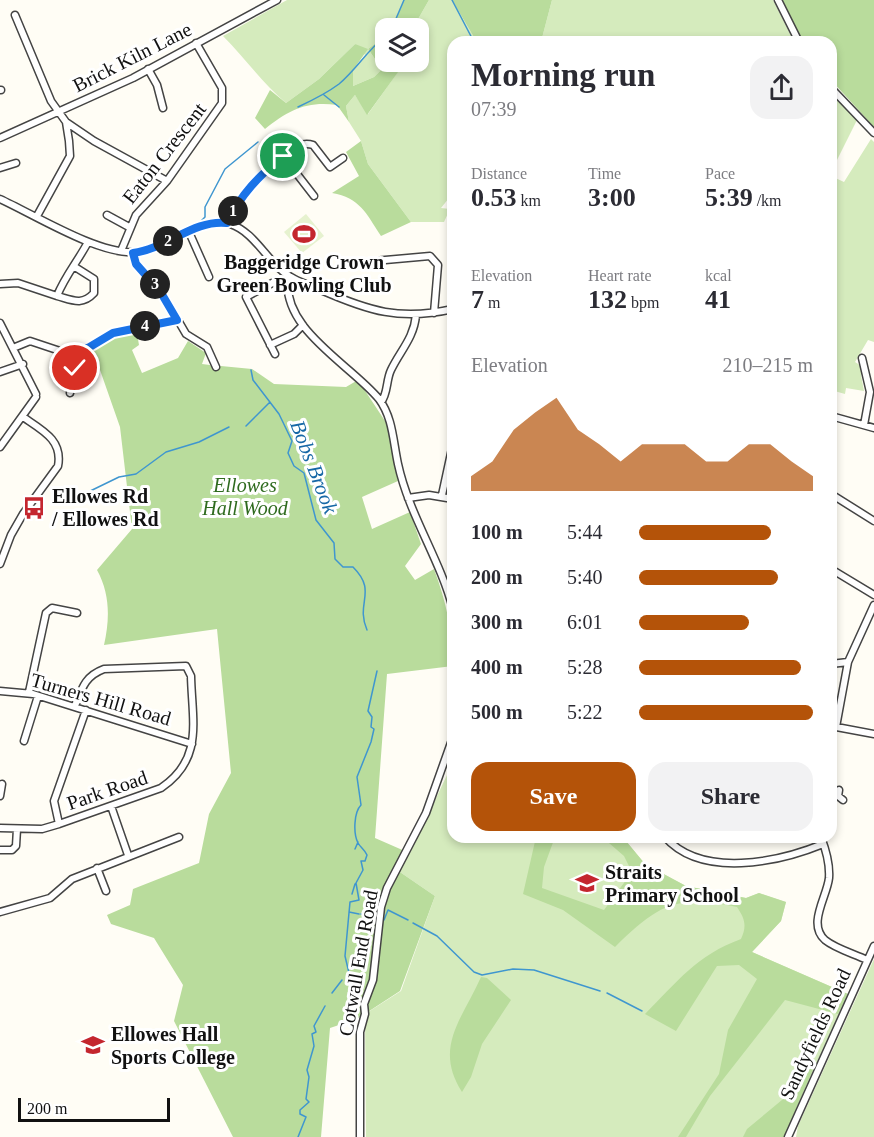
<!DOCTYPE html>
<meta charset="utf-8">
<style>
body{margin:0;font-family:"Times New Roman",serif;background:#f2f2f3;color:#2b2b33;height:100vh;display:flex;flex-direction:column;font-size:22px;white-space:nowrap}
*{box-sizing:border-box;margin:0}
p{font-size:20px;color:#7c7c81}
.icon{flex:none;width:33px;height:33px;fill:none;stroke:currentColor;stroke-width:2;stroke-linecap:round;stroke-linejoin:round}
.map{position:relative;flex:1;overflow:hidden}
.panel{position:absolute;left:447px;top:36px;width:390px;height:807px;display:flex;flex-direction:column;background:#fff;border-radius:18px;box-shadow:0 3px 9px #0003}
.panel>*{flex:none}
.tools{position:absolute;left:375px;top:18px;display:grid;gap:12px}
.tools a{display:grid;place-items:center;width:54px;height:54px;border-radius:12px;background:#fff;box-shadow:0 3px 9px #0003;font-size:30px}
.scale{position:absolute;left:18px;bottom:15px;width:152px;box-sizing:border-box;padding-left:6px;border:3px solid #111;border-top:0;font-size:16px;line-height:21px;white-space:nowrap;color:#111;-webkit-text-stroke:4px #fff;paint-order:stroke}
.pin{position:absolute;display:grid;place-items:center;width:51px;height:51px;color:#fff;margin:-26px;border:3px solid #fff;border-radius:50%;box-shadow:0 2px 6px #0007}
.km{position:absolute;width:30px;height:30px;margin:-15px;border-radius:50%;background:#222;color:#fff;font-size:16px;line-height:30px;text-align:center}
.round{display:grid;place-items:center;flex:none;width:63px;height:63px;border-radius:18px;background:#f2f2f3}
.headline{display:flex;align-items:center;justify-content:space-between;height:102px;padding:0 24px}
h1{font-size:33px;font-weight:700;line-height:45px}
.metrics{display:grid;grid-template-columns:repeat(3,1fr);gap:9px;height:102px;padding:6px 24px}
.metrics div{display:grid;align-content:center}
.metrics b{font-size:26px;font-weight:700}
.metrics small{font-size:16px;font-weight:400}
.metrics p{font-size:16px}
.chart{height:168px;padding:12px 24px}
.chart p{display:flex;justify-content:space-between}
.chart svg{width:100%;height:108px;margin-top:6px;fill:#b45309;opacity:.7}
.action{display:flex;gap:12px;margin-top:auto;padding:12px 24px}
.action a{flex:1;height:69px;border-radius:18px;background:#b45309;color:#fff;font-size:24px;font-weight:700;line-height:69px;text-align:center}
.action a+a{background:#f2f2f3;color:#2b2b33}
ul{padding:0 24px;list-style:none;font-size:20px}
li{display:grid;grid-template-columns:96px 72px 1fr;align-items:center;height:45px}
li i{height:15px;border-radius:8px;background:#b45309}
.map>svg:first-child{display:block}
</style>
<div class="map">
<svg width="874" height="1137" viewBox="0 0 874 1137">
<rect width="100%" height="100%" fill="#fffdf5"/>
<!-- green -->
<path fill="#d5ebbd" d="M 287,0 L 404,0 L 392,28 L 386,28 L 385,36 L 368,49 L 382,69 L 374,77 L 353,86 L 353,70 L 365,55 L 355,44 L 319,79 L 286,103 C 262,83 245,58 223,36 Z
M 429,0 L 452,0 L 475,39 L 475,42 L 453,42 L 453,193 L 441,208 L 450,209 L 444,222 L 411,222 L 368,164 L 361,141 L 349,122 L 346,106 L 355,95 L 368,114 L 405,62 L 418,62 L 418,28 L 413,28 Z
M 552,0 L 773,0 L 794,42 L 541,42 Z
M 831,92 L 857,120 L 831,172 Z
M 871,139 L 874,142 L 874,342 L 868,340 L 855,362 L 863,367 L 864,373 L 861,375 L 864,391 L 846,388 L 845,394 L 831,390 L 831,176 L 844,182 Z
M 447,775 L 453,777 L 453,837 L 619,837 L 626,841 L 645,864 L 686,886 L 746,898 L 759,893 L 786,902 L 781,921 L 752,952 L 848,994 L 783,1137 L 366,1137 L 365,1014 L 401,991 L 435,896 L 397,870 L 407,852 L 410,853 Z
M 874,959 L 874,1137 L 796,1137 L 798,1126 Z"/>
<!-- forest -->
<path fill="#b9dc9c" fill-rule="evenodd" d="M 404,0 L 429,0 L 413,28 L 392,28 Z
M 452,0 L 552,0 L 541,42 L 481,42 L 475,39 Z
M 781,0 L 874,0 L 874,127 L 831,80 L 831,42 L 803,42 Z
M 385,36 L 386,62 L 405,62 L 404,64 L 367,115 L 355,95 L 346,106 L 349,122 L 337,105 C 306,101 289,110 265,129 L 255,118 L 270,90 L 286,103 L 319,79 L 355,44 L 368,49 ZM 368,49 L 382,69 L 374,77 L 353,86 L 353,70 Z
M 361,141 L 368,164 L 411,222 L 381,236 C 366,213 360,198 332,193 L 359,176 L 346,152 Z
M 136,328 L 139,345 L 132,350 L 142,373 L 178,358 L 188,341 L 206,353 L 202,364 L 210,365 L 214,370 L 221,366 L 252,369 L 274,384 L 346,387 L 358,380 L 387,424 L 398,481 L 362,497 L 372,529 L 410,512 L 421,544 L 405,566 L 415,580 L 434,569 C 446,601 453,632 453,666 L 387,674 L 375,838 L 407,852 L 397,870 L 435,896 L 400,991 L 357,1019 L 330,1028 L 321,1137 L 233,1137 L 174,1021 L 183,985 L 154,938 L 111,924 L 107,915 L 130,905 L 133,889 L 199,863 L 209,814 L 231,773 L 217,629 L 104,645 C 110,618 110,594 97,570 L 132,529 L 120,427 L 93,350 L 115,333 Z
M 536,837 L 555,837 L 544,867 L 542,888 L 604,910 L 632,872 L 624,856 L 602,837 L 619,837 L 626,841 L 645,864 L 686,886 L 746,898 L 759,893 L 786,902 L 781,921 L 752,952 L 848,994 L 838,1014 L 785,1000 L 710,1096 L 686,1137 L 678,1137 L 719,1074 L 728,1030 L 757,979 L 739,965 L 717,966 L 676,1031 L 645,1014 C 677,982 697,955 741,939 C 747,926 745,919 737,907 C 676,894 658,905 615,947 L 563,910 L 523,894 Z
M 481,977 L 487,978 L 511,1000 L 482,1044 L 471,1077 L 462,1092 C 433,1047 463,1018 481,977 Z
M 814,1067 L 784,1137 L 743,1137 L 747,1129 L 794,1090 L 799,1074 Z"/>
<!-- pitch -->
<path fill="#e6f2cf" d="M 306,214 L 324,236 L 302,253 L 284,232 Z"/>
<g fill="none" stroke-linecap="round" stroke-linejoin="round">
<!-- stream -->
<path stroke="#3f96cf" stroke-width="1.5" d="M 452,0 L 474,42
M 392,28 L 404,0
M 324,95 L 339,107
M 298,107 C 313,100 327,93 339,84 C 357,69 367,50 386,36
M 201,221 L 205,217 L 205,207 L 225,169 L 258,142
M 251,370 L 253,380 L 279,414 L 292,441 L 288,453 L 294,466 L 304,473 L 316,520 L 334,543 L 335,559 L 343,567 L 353,567 C 378,592 355,602 367,630
M 246,426 L 270,402
M 82,495 L 119,477 L 136,474 L 166,452 L 199,442 L 229,427
M 355,849 L 358,842
M 352,894 L 355,884
M 349,912 L 359,914
M 361,914 L 376,916
M 384,920 L 388,910 L 408,920
M 413,923 L 437,936 L 474,972 L 482,975 L 513,969 L 534,970 L 600,991
M 349,973 L 345,956 L 350,902 L 359,900 L 356,883 L 363,870 L 361,861 L 365,861 L 367,855 C 365,850 360,847 358,843 C 353,833 354,812 361,805 L 357,777 L 371,742 L 374,729 L 371,727 L 372,717 L 368,711 L 377,671
M 332,993 L 342,980
M 607,993 L 642,1011
M 298,1137 L 306,1117 L 300,1114 L 300,1110 L 309,1102 L 306,1099 L 309,1077 L 307,1070 L 314,1046 L 312,1034 L 316,1032 L 314,1026 L 325,1006"/>
<!-- minor casing -->
<g stroke="#444" stroke-width="9">
<path id="minor" d="M 778,0 L 799,42
M 15,15 L 51,101 L 66,122 L 69,141 L 70,156 L 37,216
M 148,69 L 157,85 L 163,108
M 831,88 L 874,133
M 0,90 L 1,90
M 66,122 L 94,141 L 167,181
M 0,138 L 133,78 L 277,0
M 283,156 L 314,196
M 0,168 L 16,163
M 0,199 C 35,215 99,255 135,252 C 165,251 200,215 230,224 C 252,231 264,255 280,269 C 291,280 307,284 321,290 C 369,311 400,321 453,309
M 107,215 L 129,227
M 227,223 C 237,201 285,135 313,145 L 330,167 L 343,158
M 189,232 L 209,277
M 121,251 L 136,215 L 167,181 L 222,103 L 222,88 L 196,43
M 133,253 L 136,264 L 161,291 L 186,334 L 207,347 L 216,367
M 374,261 L 430,256 L 438,265 L 434,313
M 288,275 C 280,329 349,363 379,399 C 393,418 393,441 398,464 C 409,515 440,559 453,609
M 0,284 L 18,283 L 57,296 C 65,276 78,261 88,242
M 57,296 C 72,300 82,306 94,293 L 94,279 L 75,267
M 0,323 L 36,394
M 270,345 L 294,334 L 303,325
M 13,348 L 30,341 L 69,354 L 79,348 L 88,348 L 113,333 L 177,320
M 69,354 L 75,368 L 70,393
M 275,354 L 246,297 L 276,281
M 862,358 L 870,392 L 864,425
M 0,372 L 23,364
M 381,402 C 388,394 386,380 391,370 C 400,351 414,338 416,315
M 831,416 L 874,428
M 0,447 L 36,397
M 831,494 L 874,521
M 442,495 L 453,444
M 408,498 L 429,495 L 453,499
M 0,564 L 11,535 L 23,514 L 58,466 C 63,440 42,430 23,417
M 831,569 L 874,595
M 831,664 L 848,662
M 0,691 L 33,694 L 192,744
M 29,692 L 46,613 L 52,608 L 77,613
M 831,726 L 874,734
M 836,727 L 848,662 L 874,605
M 24,741 L 38,696
M 839,790 L 838,796 L 843,800
M 0,796 L 2,784
M 111,806 L 128,855
M 59,824 L 54,801 L 86,710
M 0,828 L 42,829 L 59,824 L 161,788 C 204,759 192,721 191,676 L 186,666 L 104,669 C 85,676 82,688 75,706
M 665,837 C 702,879 779,862 823,844
M 821,837 C 826,850 830,864 829,878 C 827,897 807,924 825,940 C 836,949 855,954 867,960
M 0,850 L 12,850 L 16,846 L 17,829
M 97,868 L 106,891
M 0,912 L 50,898 L 72,879 L 179,837
M 360,1137 L 360,1032 L 365,1014 L 364,1004 L 373,980 L 381,907 L 387,888 L 426,813 L 453,737
M 788,1137 L 874,946"/>
</g>
<!-- minor -->
<use href="#minor" stroke="#fff" stroke-width="6"/>
</g>
<g fill="none" stroke-linecap="round" stroke-linejoin="round">
<!-- route casing -->
<g stroke="#fff" stroke-width="12">
<path id="route" d="M 75,368 L 69,354 L 79,348 L 88,348 L 113,333 L 177,320 L 160,291 L 136,264 L 133,253 C 166,249 194,219 227,223 C 241,194 259,176 283,156"/>
</g>
<!-- route -->
<use href="#route" stroke="#1a73e8" stroke-width="8"/>
</g>
<!-- icons -->
<defs>
<g id="stadium-bare" transform="scale(1.8)"><path d="M0-5a6.5 5 0 1 0 0 10a6.5 5 0 1 0 0-10ZM-3.5-1.8h7v3.6h-7Z" fill="#c4262e" stroke="#fff" stroke-width="2.5" paint-order="stroke"/></g>
<g id="bus-bare" transform="scale(1.8)"><path d="M-5-6H5V4H4V6H2V4H-2V6H-4V4H-5ZM-3.5-4V0h7V-4ZM-3.5 1.2v1.5H-2V1.2ZM2 1.2v1.5H3.5V1.2Z" fill="#c4262e" stroke="#fff" stroke-width="2.5" paint-order="stroke"/></g>
<g id="school-bare" transform="scale(1.8)"><path d="M0-5L7-2L0 1L-7-2ZM-4 1L0 2.5L4 1V4Q0 6-4 4Z" fill="#c4262e" stroke="#fff" stroke-width="2.5" paint-order="stroke"/></g>
</defs>
<g fill-rule="evenodd">
<use href="#stadium-bare" x="304" y="234"/>
<use href="#bus-bare" x="34" y="508"/>
<use href="#school-bare" x="587" y="883"/>
<use href="#school-bare" x="93" y="1045"/>
</g>
<g text-anchor="middle" stroke-width="6" stroke-linejoin="round" paint-order="stroke">
<!-- street labels -->
<g font-size="20" fill="#111" stroke="#fff">
<text transform="translate(132 57) rotate(-27)" y="7">Brick Kiln Lane</text>
<text transform="translate(164 153) rotate(-52)" y="7">Eaton Crescent</text>
<text transform="translate(101 699) rotate(16)" y="7">Turners Hill Road</text>
<text transform="translate(107 790) rotate(-19)" y="7">Park Road</text>
<text transform="translate(358 963) rotate(-80)" y="7">Cotwall End Road</text>
<text transform="translate(815 1034) rotate(-65)" y="7">Sandyfields Road</text>
</g>
<!-- poi labels -->
<g font-size="20" font-weight="bold" fill="#111" stroke="#fff" text-anchor="start">
<text x="304" y="269" text-anchor="middle">Baggeridge Crown<tspan x="304" dy="23">Green Bowling Club</tspan></text>
<text x="52" y="503">Ellowes Rd<tspan x="52" dy="23">/ Ellowes Rd</tspan></text>
<text x="605" y="879">Straits<tspan x="605" dy="23">Primary School</tspan></text>
<text x="111" y="1041">Ellowes Hall<tspan x="111" dy="23">Sports College</tspan></text>
</g>
<!-- park labels -->
<g font-size="20" font-style="italic" fill="#2f6b1f" stroke="#fff">
<text x="245" y="492">Ellowes<tspan x="245" dy="23">Hall Wood</tspan></text>
</g>
<!-- water labels -->
<g font-size="21" font-style="italic" fill="#1768a6" stroke="#fff">
<text transform="translate(314 467) rotate(69)" y="7">Bobs Brook</text>
</g>
</g>
</svg>
<div class="tools">
<a><svg class="icon" aria-label="layers" viewBox="0 0 24 24"><path d="M12 4l9 5-9 5-9-5zM3 14l9 5 9-5"/></svg></a>
</div>
<div class="scale">200 m</div>
<div class="pin" style="left:283px;top:156px;background:#1e9e55"><svg class="icon" aria-label="arrive" viewBox="0 0 24 24"><path d="M6 21V4h12l-3 4 3 4H6"/></svg></div>
<div class="pin" style="left:75px;top:368px;background:#d93025"><svg class="icon" aria-label="check" viewBox="0 0 24 24"><path d="M5 12l5 5 9-10"/></svg></div>
<b class="km" style="left:233px;top:211px">1</b>
<b class="km" style="left:168px;top:241px">2</b>
<b class="km" style="left:155px;top:284px">3</b>
<b class="km" style="left:145px;top:326px">4</b>
<section class="panel">
<div class="headline"><div><h1>Morning run</h1><p>07:39</p></div><a class="round"><svg class="icon" aria-label="share" viewBox="0 0 24 24"><path d="M12 15V3M7 8l5-5 5 5M5 13v7h14v-7"/></svg></a></div>
<div class="metrics">
<div><p>Distance</p><b>0.53<small> km</small></b></div>
<div><p>Time</p><b>3:00</b></div>
<div><p>Pace</p><b>5:39<small> /km</small></b></div>
</div>
<div class="metrics">
<div><p>Elevation</p><b>7<small> m</small></b></div>
<div><p>Heart rate</p><b>132<small> bpm</small></b></div>
<div><p>kcal</p><b>41</b></div>
</div>
<div class="chart"><p><span>Elevation</span>210–215 m</p>
<svg viewBox="0 0 160 44" preserveAspectRatio="none"><path d="M0 44V38L10 32L20 19L30 12L40 6L50 19L60 25L70 32L80 25L90 25L100 25L110 32L120 32L130 25L140 25L150 32L160 38V44z"/></svg>
</div>
<ul>
<li><b>100 m</b>5:44<i style="width:76%"></i></li>
<li><b>200 m</b>5:40<i style="width:80%"></i></li>
<li><b>300 m</b>6:01<i style="width:63%"></i></li>
<li><b>400 m</b>5:28<i style="width:93%"></i></li>
<li><b>500 m</b>5:22<i style="width:100%"></i></li>
</ul>
<div class="action"><a>Save</a><a>Share</a></div>
</section>
</div>
